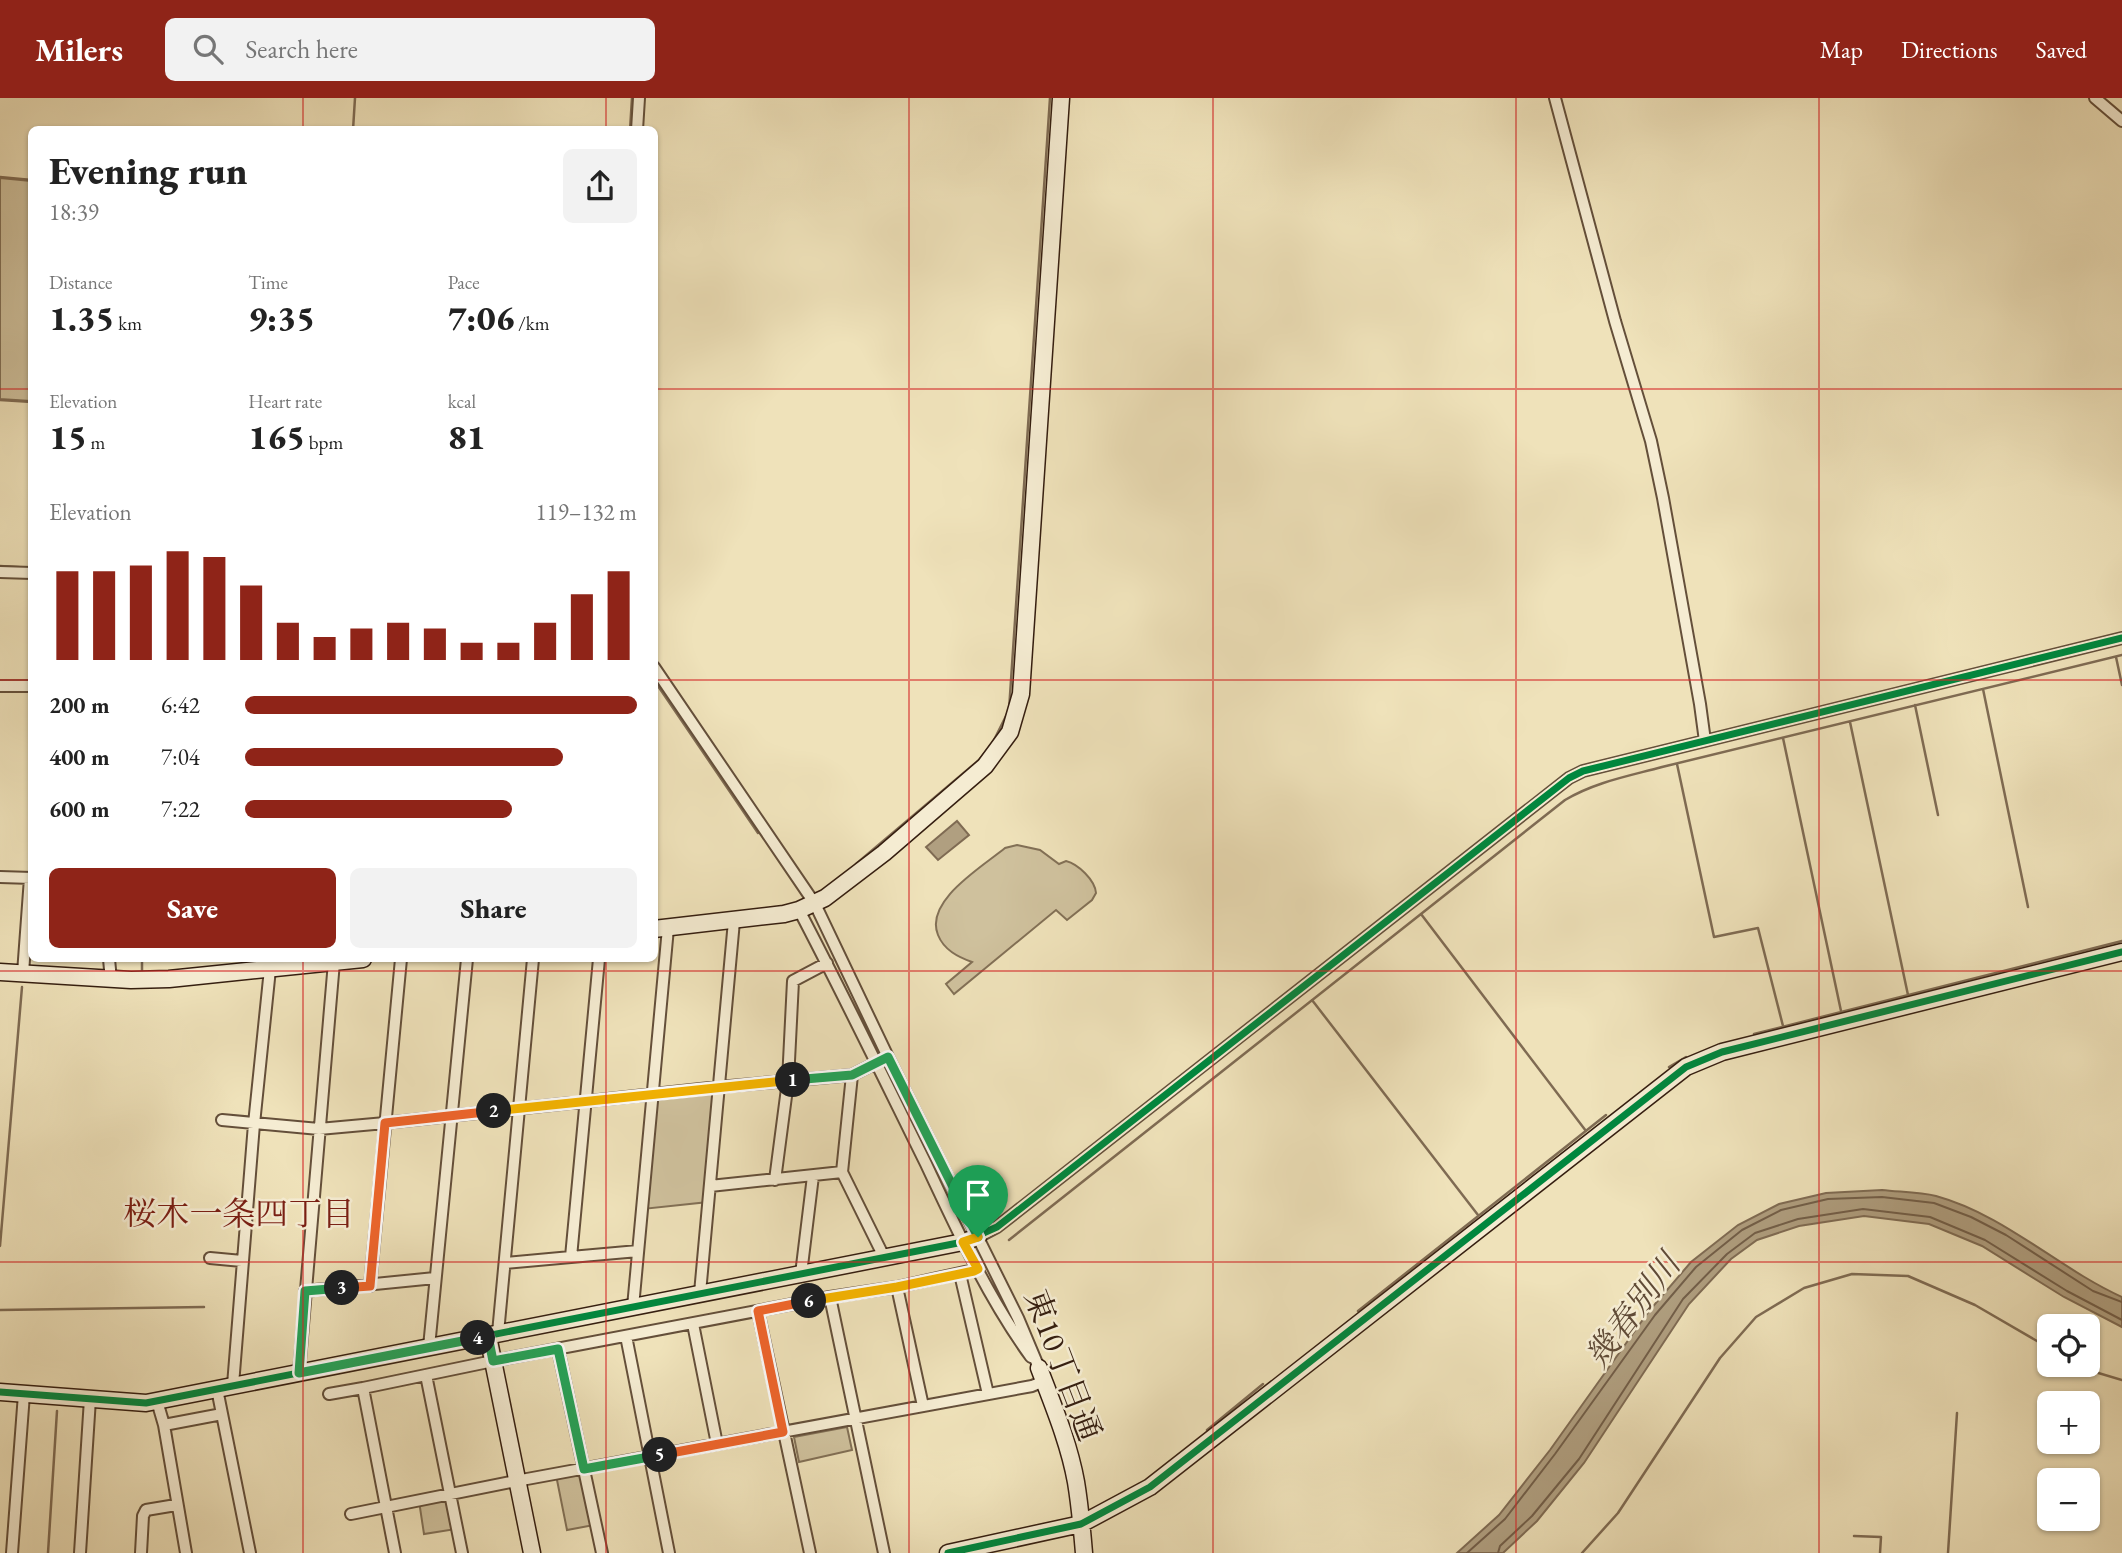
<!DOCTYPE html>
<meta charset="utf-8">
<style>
body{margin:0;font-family:"EB Garamond","Noto Serif JP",serif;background:#f2f2f2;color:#222;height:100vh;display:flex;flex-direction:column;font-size:26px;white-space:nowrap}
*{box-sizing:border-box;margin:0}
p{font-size:23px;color:#767676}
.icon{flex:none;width:38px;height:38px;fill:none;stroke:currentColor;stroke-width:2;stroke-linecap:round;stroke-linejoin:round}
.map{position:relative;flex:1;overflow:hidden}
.details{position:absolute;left:28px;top:28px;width:630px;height:836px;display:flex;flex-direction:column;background:#fff;border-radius:10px;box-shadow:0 2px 5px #0004}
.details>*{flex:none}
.controls{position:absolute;left:2037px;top:1216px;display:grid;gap:14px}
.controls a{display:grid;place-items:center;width:63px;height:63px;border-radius:10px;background:#fff;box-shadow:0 2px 5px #0004;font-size:35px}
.pin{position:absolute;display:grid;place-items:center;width:60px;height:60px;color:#fff;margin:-72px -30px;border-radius:50% 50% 50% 0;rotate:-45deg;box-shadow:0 0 7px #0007}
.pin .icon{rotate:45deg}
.km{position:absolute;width:35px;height:35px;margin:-18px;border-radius:50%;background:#222;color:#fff;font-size:19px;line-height:35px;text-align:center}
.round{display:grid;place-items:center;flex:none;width:74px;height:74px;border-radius:10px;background:#f2f2f2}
.headline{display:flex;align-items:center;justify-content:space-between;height:119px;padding:0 21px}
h1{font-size:38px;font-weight:800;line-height:52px}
.stats{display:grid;grid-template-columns:repeat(3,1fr);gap:10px;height:119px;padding:7px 21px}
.stats div{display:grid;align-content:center}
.stats b{font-size:35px;font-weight:800}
.stats small{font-size:19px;font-weight:400}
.stats p{font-size:19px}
.chart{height:196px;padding:14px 21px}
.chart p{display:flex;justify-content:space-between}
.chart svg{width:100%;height:126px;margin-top:7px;stroke:#8f2418;stroke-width:6}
.cta{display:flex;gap:14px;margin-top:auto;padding:14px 21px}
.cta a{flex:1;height:80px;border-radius:10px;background:#8f2418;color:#fff;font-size:28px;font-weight:800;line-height:80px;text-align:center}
.cta a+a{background:#f2f2f2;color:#222}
ul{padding:0 21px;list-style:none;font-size:23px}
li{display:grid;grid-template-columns:112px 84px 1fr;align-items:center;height:52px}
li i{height:18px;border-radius:9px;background:#8f2418}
header{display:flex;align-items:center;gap:42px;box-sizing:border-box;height:98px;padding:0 35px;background:#8f2418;color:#fff}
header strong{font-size:33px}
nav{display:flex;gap:38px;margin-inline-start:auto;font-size:24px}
.search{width:490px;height:63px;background:#f2f2f2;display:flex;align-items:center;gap:18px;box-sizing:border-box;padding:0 24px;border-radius:10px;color:#767676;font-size:26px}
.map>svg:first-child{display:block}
</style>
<header>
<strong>Milers</strong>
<div class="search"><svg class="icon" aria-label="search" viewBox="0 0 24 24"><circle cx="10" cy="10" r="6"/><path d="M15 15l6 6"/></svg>Search here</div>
<nav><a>Map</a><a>Directions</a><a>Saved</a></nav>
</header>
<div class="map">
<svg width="2122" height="1455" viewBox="0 0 2122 1455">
<rect width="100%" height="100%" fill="#efe2ba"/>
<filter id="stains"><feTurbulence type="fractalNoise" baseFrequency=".00286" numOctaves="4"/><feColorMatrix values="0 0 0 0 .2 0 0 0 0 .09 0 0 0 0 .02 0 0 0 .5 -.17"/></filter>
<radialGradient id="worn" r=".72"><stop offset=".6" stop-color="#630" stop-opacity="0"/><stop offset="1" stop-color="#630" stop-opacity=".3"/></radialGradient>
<!-- green -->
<path fill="#cfc19d" stroke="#827056" stroke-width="2" d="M 0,80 L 31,83 L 31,303 L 0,301 Z
M 1017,747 L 1040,752 L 1059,766 L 1066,763 C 1078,766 1095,782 1096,795 L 1092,802 L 1067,822 L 1056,812 L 954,896 L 946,886 L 972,864 C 958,859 944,852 938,837 C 924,803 982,769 1005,750 Z
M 719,989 L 708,1104 L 643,1111 L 653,996 Z
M 847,1329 L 852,1352 L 799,1364 L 794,1339 Z
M 583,1372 L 594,1427 L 567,1432 L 556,1377 Z
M 450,1398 L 456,1431 L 424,1436 L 419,1403 Z"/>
<!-- water -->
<path fill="#b09f80" stroke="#7f6b53" stroke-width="2" d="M 957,723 L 969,737 L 938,762 L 926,749 Z
M 1882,1092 C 1899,1094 1919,1094 1936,1098 C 2005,1117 2058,1170 2122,1199 L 2122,1229 L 2064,1199 L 1982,1148 L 1929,1126 L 1864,1118 L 1799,1128 L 1757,1142 L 1731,1161 L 1689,1206 L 1584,1365 L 1537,1423 L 1503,1455 L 1457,1455 L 1499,1417 L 1550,1352 L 1649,1213 L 1691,1164 L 1738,1127 L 1779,1106 L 1826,1095 Z"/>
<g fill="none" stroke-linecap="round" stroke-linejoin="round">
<!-- shore -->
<path stroke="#725e48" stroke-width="2" d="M 1467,1455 L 1505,1421 L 1555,1356 L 1655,1217 L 1696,1169 L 1742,1132 L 1781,1112 L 1828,1101 L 1882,1099 L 1934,1105 L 1971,1119 L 2006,1137 L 2093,1193 L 2122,1204
M 1498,1455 L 1500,1448 L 1532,1418 L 1579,1361 L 1683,1201 L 1727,1156 L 1755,1135 L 1798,1121 L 1863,1111 L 1930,1119 L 1985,1142 L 2067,1193 L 2122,1222"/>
<!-- stream -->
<path stroke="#7f6b53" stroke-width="2.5" d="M 353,32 L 355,0
M 630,32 L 632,0
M 0,79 L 32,82
M 0,302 L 32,304
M 0,468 L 32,470
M 2116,559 L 2122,587
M 654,560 L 669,582
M 654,582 L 758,735
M 1983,591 L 2028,809
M 1915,607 L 1938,717
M 1850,624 L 1908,897
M 1783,640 L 1841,913
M 992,646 L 1009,612 L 1050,0
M 1677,666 L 1714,839 L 1758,830 L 1783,928
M 856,766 L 979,662 L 988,651
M 1421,816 L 1586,1033
M 142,873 L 142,861
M 1312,902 L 1478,1117
M 1754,936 L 2122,843
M 1669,969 L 1686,959
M 1009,1142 L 1565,702 C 1595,684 1629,678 1662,669 L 2122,557
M 0,1148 L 22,889
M 0,1212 L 204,1209
M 1358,1213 L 1606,1017
M 2078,1267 L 2085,1271 L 2122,1282
M 1207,1332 L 1263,1286
M 1854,1438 L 1881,1439 L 1880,1455
M 48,1455 L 57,1313
M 1582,1455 L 1618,1415 L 1720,1260 L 1756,1219 L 1804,1190 L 1852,1176 L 1908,1178 L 1975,1207 L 2049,1250
M 1948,1455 L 1957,1315"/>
<!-- street casing -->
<g stroke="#644f3a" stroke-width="14">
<path id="street" d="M 1555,0 L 1615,223 L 1651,343 L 1663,400 L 1700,606 L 1705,643
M 2095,0 L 2122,23
M 637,32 L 639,0
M 0,474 L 32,475
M 654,569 L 815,806 L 888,959 L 1018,1220 L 1039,1270
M 0,588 L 32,588
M 0,779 L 32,780
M 799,812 C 843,896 884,981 926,1066 C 957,1132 988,1200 1031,1259
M 109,861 L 111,882
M 23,875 L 30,780
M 852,977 L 842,1074 L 884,1159
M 222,1022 L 319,1031 L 385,1025 L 719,989 L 852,977 L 888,959
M 775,1082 L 788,983 L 793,883 L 827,865
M 710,1088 L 842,1074
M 978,1139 L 997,1129 L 1569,680 L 1583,673 L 2122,540
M 571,1159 L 638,1153
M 210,1160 L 242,1163
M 505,1165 L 571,1159 L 599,861
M 801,1176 L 813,1078
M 960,1176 L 988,1296
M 370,1188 L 401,861
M 897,1189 L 923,1308
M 305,1193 L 435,1180
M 700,1195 L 734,823
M 830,1199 L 884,1455
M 633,1209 L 668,830
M 758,1213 L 810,1455
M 693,1226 L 717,1346
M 498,1235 L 533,861
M 626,1238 L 669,1455
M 429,1249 L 467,861
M 558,1251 L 602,1455
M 299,1274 L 334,864
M 426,1277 L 462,1455
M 233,1287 L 254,1026 L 270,871
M 217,1291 L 250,1455
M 329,1296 L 363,1290
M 157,1303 L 164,1327 L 186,1455
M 164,1327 L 222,1316
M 351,1416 L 516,1383 L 1032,1288 L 1044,1283
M 12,1455 L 24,1296
M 80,1455 L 90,1301
M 141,1455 L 143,1418 L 146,1412 L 176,1407
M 395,1455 L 363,1290 L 493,1263 L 830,1199 L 897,1189 L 978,1171"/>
</g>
<!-- secondary casing -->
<g stroke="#351e10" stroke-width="19">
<path id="secondary" d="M 654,831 L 784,816 L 799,812 L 825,800 L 884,755 L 985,668 L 1010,634 L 1021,596 L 1061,0
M 0,874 L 131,882 L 169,881 L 363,861
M 488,1238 L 532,1455
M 1039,1270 C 1053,1307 1069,1345 1076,1384 C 1080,1408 1082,1431 1084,1455
M 0,1294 L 146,1305 L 963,1144 L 978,1139
M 948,1455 L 1081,1426 L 1150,1389 L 1686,969 L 1722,954 L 2122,854"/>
</g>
<!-- street -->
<use href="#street" stroke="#f5ecd2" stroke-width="10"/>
<!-- secondary -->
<use href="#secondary" stroke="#f5ecd2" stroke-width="16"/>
<!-- cycleway casing -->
<g stroke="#f5ecd2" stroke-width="11">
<path id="cycleway" d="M 0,1294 L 146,1305 L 963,1144 L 997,1129 L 1569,680 L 1583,673 L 2122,540
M 948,1455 L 1081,1426 L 1150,1389 L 1686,969 L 1722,954 L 2122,854"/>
</g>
<!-- cycleway -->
<use href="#cycleway" stroke="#00873e" stroke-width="7"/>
</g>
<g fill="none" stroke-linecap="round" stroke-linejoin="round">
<!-- split-1 casing -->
<g stroke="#fff" stroke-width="14">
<path id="split-1" d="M 793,982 L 852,977 L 888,959 L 978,1139"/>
</g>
<!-- split-2 casing -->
<g stroke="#fff" stroke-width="14">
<path id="split-2" d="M 494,1013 L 793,982"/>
</g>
<!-- split-3 casing -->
<g stroke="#fff" stroke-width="14">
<path id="split-3" d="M 342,1190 L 370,1188 L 385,1025 L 494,1013"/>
</g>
<!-- split-4 casing -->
<g stroke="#fff" stroke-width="14">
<path id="split-4" d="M 342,1190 L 305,1193 L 299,1275 L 478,1240"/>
</g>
<!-- split-5 casing -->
<g stroke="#fff" stroke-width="14">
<path id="split-5" d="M 478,1240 L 488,1238 L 493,1263 L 558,1251 L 584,1371 L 660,1357"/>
</g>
<!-- split-6 casing -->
<g stroke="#fff" stroke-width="14">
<path id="split-6" d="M 660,1357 L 783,1334 L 758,1213 L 809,1203"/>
</g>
<!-- split-7 casing -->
<g stroke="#fff" stroke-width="14">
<path id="split-7" d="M 809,1203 L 897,1189 L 974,1173 L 978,1171 L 963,1144 L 978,1139"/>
</g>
<!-- split-1 -->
<use href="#split-1" stroke="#22a559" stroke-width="9"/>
<!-- split-2 -->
<use href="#split-2" stroke="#f5b400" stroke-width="9"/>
<!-- split-3 -->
<use href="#split-3" stroke="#f0652b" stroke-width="9"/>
<!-- split-4 -->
<use href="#split-4" stroke="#22a559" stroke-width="9"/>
<!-- split-5 -->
<use href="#split-5" stroke="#22a559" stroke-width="9"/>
<!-- split-6 -->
<use href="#split-6" stroke="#f0652b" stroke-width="9"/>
<!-- split-7 -->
<use href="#split-7" stroke="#f5b400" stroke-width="9"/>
</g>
<!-- grid -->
<path fill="none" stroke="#d62828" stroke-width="2" stroke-opacity="0.55" d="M 303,0 L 303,32M 606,0 L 606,32M 909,0 L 909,1455M 1213,0 L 1213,1455M 1516,0 L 1516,1455M 1819,0 L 1819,1455M 0,291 L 32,291M 654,291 L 2122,291M 0,582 L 32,582M 654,582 L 2122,582M 303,861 L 303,1455M 606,861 L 606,1455M 0,873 L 2122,873M 0,1164 L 2122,1164"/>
<g text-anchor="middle" stroke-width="5" stroke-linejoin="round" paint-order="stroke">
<!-- street labels -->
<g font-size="32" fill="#351e10" stroke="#f5ecd2">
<text transform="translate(1063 1267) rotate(69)" y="11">東10丁目通</text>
</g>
<!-- neighbourhood labels -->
<g font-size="33" fill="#7a1f14" stroke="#f5ecd2">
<text x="239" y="1127">桜木一条四丁目</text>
</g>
<!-- water labels -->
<g font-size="33" font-style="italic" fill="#604b37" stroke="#f5ecd2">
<text transform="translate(1632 1212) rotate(-53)" y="12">幾春別川</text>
</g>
</g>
<rect width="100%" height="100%" filter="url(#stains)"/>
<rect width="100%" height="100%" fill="url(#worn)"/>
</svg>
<div class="controls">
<a><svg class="icon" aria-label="locate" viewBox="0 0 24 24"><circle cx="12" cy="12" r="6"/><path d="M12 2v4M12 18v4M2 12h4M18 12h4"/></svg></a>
<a>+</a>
<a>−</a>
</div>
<div class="pin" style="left:978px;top:1139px;background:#1e9e55"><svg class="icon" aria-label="arrive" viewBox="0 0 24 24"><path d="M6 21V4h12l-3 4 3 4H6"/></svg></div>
<b class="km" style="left:793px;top:982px">1</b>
<b class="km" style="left:494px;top:1013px">2</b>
<b class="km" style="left:342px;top:1190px">3</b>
<b class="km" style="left:478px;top:1240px">4</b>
<b class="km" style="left:660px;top:1357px">5</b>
<b class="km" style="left:809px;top:1203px">6</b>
<section class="details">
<div class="headline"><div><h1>Evening run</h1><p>18:39</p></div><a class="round"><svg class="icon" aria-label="share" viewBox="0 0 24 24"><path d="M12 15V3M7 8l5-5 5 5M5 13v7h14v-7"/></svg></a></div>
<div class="stats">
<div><p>Distance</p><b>1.35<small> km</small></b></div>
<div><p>Time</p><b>9:35</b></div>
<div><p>Pace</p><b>7:06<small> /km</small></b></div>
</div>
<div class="stats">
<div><p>Elevation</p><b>15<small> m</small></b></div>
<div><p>Heart rate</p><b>165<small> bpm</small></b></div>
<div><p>kcal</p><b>81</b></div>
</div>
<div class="chart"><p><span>Elevation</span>119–132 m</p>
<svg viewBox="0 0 160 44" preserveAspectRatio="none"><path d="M5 44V13M15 44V13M25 44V11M35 44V6M45 44V8M55 44V18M65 44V31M75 44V36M85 44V33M95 44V31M105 44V33M115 44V38M125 44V38M135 44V31M145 44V21M155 44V13"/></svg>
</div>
<ul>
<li><b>200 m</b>6:42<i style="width:100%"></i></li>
<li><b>400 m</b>7:04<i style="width:81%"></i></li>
<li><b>600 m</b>7:22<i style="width:68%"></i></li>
</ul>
<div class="cta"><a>Save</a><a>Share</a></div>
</section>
</div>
